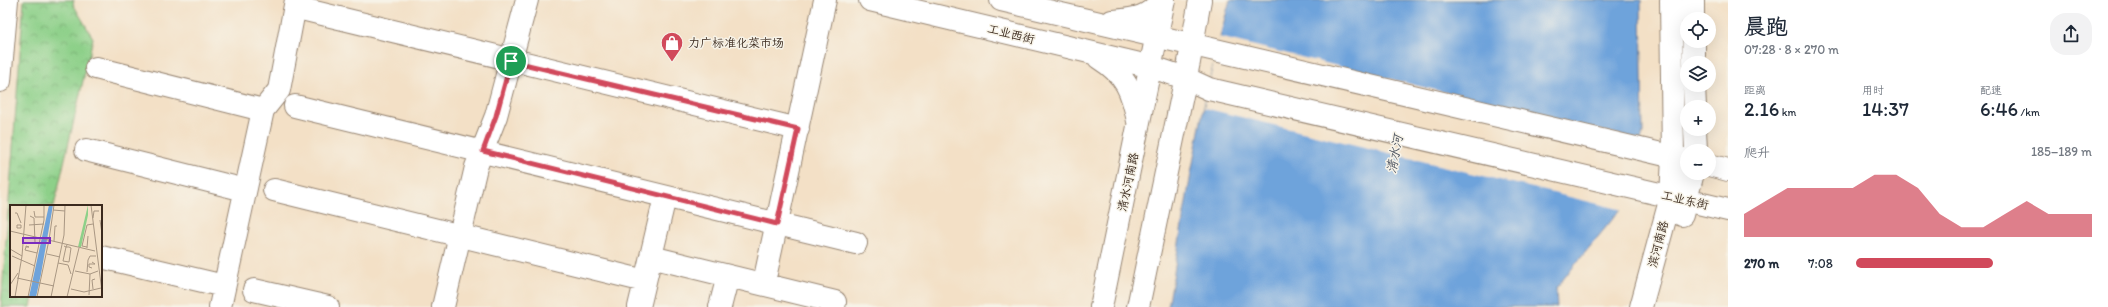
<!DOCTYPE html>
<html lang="zh">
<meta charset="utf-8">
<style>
body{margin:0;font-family:Itim,"LXGW WenKai TC",sans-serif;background:#f2f2f3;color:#1f2937;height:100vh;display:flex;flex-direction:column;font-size:15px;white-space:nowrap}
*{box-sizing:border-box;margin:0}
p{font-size:13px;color:#747a83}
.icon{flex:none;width:22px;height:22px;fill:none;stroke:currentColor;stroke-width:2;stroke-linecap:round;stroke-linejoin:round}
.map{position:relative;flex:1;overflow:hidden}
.side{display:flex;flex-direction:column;background:#fff;width:380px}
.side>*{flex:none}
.fabs{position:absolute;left:1680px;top:12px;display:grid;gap:8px}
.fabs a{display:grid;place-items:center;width:36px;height:36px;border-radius:50%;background:#fff;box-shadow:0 4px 16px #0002;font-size:20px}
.pin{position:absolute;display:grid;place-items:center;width:34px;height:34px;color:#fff;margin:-17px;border:2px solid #fff;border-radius:50%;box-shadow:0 1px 4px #0007}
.round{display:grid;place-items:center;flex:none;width:42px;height:42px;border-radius:16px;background:#f2f2f3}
.overview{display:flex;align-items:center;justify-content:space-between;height:68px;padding:0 16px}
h1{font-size:22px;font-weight:600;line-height:30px}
.metrics{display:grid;grid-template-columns:repeat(3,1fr);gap:6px;height:68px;padding:4px 16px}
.metrics div{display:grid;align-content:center}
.metrics b{font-size:20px;font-weight:600}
.metrics small{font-size:11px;font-weight:400}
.metrics p{font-size:11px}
.chart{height:112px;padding:8px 16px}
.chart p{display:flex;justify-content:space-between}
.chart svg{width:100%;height:72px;margin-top:4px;fill:#d1495b;opacity:.7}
ul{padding:0 16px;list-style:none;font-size:13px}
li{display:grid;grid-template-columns:64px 48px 1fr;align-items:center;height:30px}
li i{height:10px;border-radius:5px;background:#d1495b}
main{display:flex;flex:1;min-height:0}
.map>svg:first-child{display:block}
</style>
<main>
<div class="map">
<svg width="1728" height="307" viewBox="0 0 1728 307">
<defs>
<pattern id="park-crowns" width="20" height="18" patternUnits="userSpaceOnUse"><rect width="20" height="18" fill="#8dd089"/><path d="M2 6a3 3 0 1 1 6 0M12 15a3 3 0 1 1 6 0" fill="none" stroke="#74a96f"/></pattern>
</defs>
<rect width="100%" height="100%" fill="#f7f3e8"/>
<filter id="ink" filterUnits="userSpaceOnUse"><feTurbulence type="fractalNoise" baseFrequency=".025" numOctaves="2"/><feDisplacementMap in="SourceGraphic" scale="8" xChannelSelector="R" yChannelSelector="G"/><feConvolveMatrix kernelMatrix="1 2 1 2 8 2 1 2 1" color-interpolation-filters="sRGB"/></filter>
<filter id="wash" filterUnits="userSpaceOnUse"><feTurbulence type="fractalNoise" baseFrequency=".012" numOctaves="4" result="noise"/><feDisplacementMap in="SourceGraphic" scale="16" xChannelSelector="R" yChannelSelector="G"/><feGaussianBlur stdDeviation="0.9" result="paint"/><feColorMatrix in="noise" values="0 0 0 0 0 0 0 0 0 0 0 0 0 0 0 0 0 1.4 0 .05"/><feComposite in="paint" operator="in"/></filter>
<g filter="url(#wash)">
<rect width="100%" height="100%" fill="#f3e0c6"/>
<!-- park -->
<path fill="url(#park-crowns)" stroke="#647d54" d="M 24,0 L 74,0 L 73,4 L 93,38 L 54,206 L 11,206 L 11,296 L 33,296 L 31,307 L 1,307 Z"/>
<!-- water -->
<path fill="#6ea3db" stroke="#54667c" d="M 1230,0 L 1641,0 L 1643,133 L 1625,204 L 1556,288 L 1557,307 L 1168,307 C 1186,205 1201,100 1230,0 Z"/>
<!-- pier -->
<path fill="#f3e0c6" d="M 1219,37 L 1643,141 L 1627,204 L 1623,210 L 1204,108 Z"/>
</g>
<g filter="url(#ink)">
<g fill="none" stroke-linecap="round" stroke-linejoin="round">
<!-- minor casing -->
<g stroke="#978572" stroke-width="24">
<path id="minor" d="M 306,10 L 798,129
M 96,68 L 263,110
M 295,106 L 856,243
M 86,150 L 245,190
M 274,190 L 645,281
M 101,257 L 224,286
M 651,257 L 835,302 L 834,307
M 766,273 L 825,0
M 254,290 L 328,307
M 220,307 L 263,110 L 279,90 L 296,0
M 443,307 L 476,167 L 496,116 L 527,0
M 639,307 L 665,197
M 720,307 L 728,276"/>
</g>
<!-- major casing -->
<g stroke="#978572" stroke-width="24">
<path id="major" d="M 870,0 L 1152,67 L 1185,78 L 1209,89 L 1728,210
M 1001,0 L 1687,160
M 1693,0 L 1693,19
M 1112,21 C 1133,19 1148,19 1161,0
M 1694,41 L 1694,63
M 1099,58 C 1126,75 1132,91 1138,121
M 0,81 L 7,0
M 1694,85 L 1695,107
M 1695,129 L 1696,151
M 1709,165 L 1728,170
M 1682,215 L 1693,173
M 1101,307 L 1164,0
M 1138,307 L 1189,62 L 1200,0
M 1641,307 L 1671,197 L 1673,157 L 1671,0"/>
</g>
<!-- minor -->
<use href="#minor" stroke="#fff" stroke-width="22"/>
<!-- major -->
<use href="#major" stroke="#fff" stroke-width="22"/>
</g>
</g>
<g fill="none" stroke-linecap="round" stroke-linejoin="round" filter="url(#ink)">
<!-- route casing -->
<g stroke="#fff" stroke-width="8">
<path id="route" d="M 511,61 L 798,129 L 777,224 L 483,151 L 496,116 Z"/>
</g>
<!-- route -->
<use href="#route" stroke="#d1495b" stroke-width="5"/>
</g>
<!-- icons -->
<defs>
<g id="shop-pin" transform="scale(1.15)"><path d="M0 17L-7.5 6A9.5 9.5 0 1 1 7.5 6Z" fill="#d1495b" stroke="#f7f3e8"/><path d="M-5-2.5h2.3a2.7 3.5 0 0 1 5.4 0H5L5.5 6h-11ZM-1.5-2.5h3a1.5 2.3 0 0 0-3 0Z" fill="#fff"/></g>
</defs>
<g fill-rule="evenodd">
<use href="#shop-pin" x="672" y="43"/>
</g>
<g text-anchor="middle" stroke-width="3" stroke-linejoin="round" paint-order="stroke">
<!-- street labels -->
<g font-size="12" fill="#3b2a1e" stroke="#f7f3e8">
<text transform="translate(1011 34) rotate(14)" y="4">工业西街</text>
<text transform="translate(1128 182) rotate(-78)" y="4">清水河南路</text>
<text transform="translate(1685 200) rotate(13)" y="4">工业东街</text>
<text transform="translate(1658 244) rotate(-75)" y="4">滨河南路</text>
</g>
<!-- poi labels -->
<g font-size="12" fill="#3b2a1e" stroke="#f7f3e8" text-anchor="start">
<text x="688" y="47">力广标准化菜市场</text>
</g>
<!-- water labels -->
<g font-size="13" font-style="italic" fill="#4d5460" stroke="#f7f3e8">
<text transform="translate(1394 154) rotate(-79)" y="5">清水河</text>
</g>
</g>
<!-- overview -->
<g transform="translate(10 205)">
<rect width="92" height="92" fill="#f3e0c6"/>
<path d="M 78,0 L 78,10 L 71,42 L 68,42 Z" fill="#8dd089"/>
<path d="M 39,0 L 43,0 L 31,69 L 26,92 L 19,92 Z" fill="#6ea3db"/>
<path fill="none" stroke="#a99783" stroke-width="1" d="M 81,0 L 92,87M 43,5 L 55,6M 24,6 L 25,12 L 34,12M 5,8 L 7,8 L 11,18M 20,11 L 24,13 L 25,37M 83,13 L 84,6 L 89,6M 90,15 L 92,29M 7,20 L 11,20 L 11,23 L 7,23 ZM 19,20 L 34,19M 0,26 L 85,46M 44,36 L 45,21 L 47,21M 54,41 L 56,42 L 59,42 L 61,43 L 59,57 L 53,56 L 56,42 L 57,40M 16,42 L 19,42 L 16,41 L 16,42 L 15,45 L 27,48M 77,42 L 72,41 L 77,20 L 83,19M 77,43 L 78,31M 0,44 L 12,51M 37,49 L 50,52M 2,51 L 25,61M 82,57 L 85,59 L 79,59 L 79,62 L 82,63M 48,58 L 58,60 L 61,69M 65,66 L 80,69 L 88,66M 77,67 L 78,55 L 80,51 L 86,51M 7,73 L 44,81M 0,80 L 8,68M 61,84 L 74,87 L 91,83M 83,84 L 82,75 L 85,74M 79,90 L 80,69M 5,92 L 12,51 L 16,0M 18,92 L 34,15 L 34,0M 27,92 L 39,35 L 44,0M 41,92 L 54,30 L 55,0M 57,92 L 69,43"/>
<path fill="#7b2cbf" fill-opacity="0.15" stroke="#7b2cbf" stroke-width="2" d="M 13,33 L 40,33 L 40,38 L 13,38 Z"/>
<rect width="92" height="92" fill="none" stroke="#3b2a1e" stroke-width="2"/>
</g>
</svg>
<div class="fabs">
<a><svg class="icon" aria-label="locate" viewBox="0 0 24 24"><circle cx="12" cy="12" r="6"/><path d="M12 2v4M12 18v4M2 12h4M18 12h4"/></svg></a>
<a><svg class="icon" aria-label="layers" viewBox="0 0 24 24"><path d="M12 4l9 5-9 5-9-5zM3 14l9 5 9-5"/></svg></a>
<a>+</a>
<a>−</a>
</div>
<div class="pin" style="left:511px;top:61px;background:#1e9e55"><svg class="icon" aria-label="arrive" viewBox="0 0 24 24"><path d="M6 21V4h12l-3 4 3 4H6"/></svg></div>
</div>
<section class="side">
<div class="overview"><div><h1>晨跑</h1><p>07:28 · 8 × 270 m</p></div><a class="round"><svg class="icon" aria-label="share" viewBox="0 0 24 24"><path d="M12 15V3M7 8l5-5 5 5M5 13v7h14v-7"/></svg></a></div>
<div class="metrics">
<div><p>距离</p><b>2.16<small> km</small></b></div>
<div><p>用时</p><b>14:37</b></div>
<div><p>配速</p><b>6:46<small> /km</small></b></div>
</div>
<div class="chart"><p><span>爬升</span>185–189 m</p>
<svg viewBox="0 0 160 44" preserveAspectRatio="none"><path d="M0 44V30L10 22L20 14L30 14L40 14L50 14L60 6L70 6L80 14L90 30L100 38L110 38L120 30L130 22L140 30L150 30L160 30V44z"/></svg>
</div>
<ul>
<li><b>270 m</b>7:08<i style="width:58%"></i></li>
</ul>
</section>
</main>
